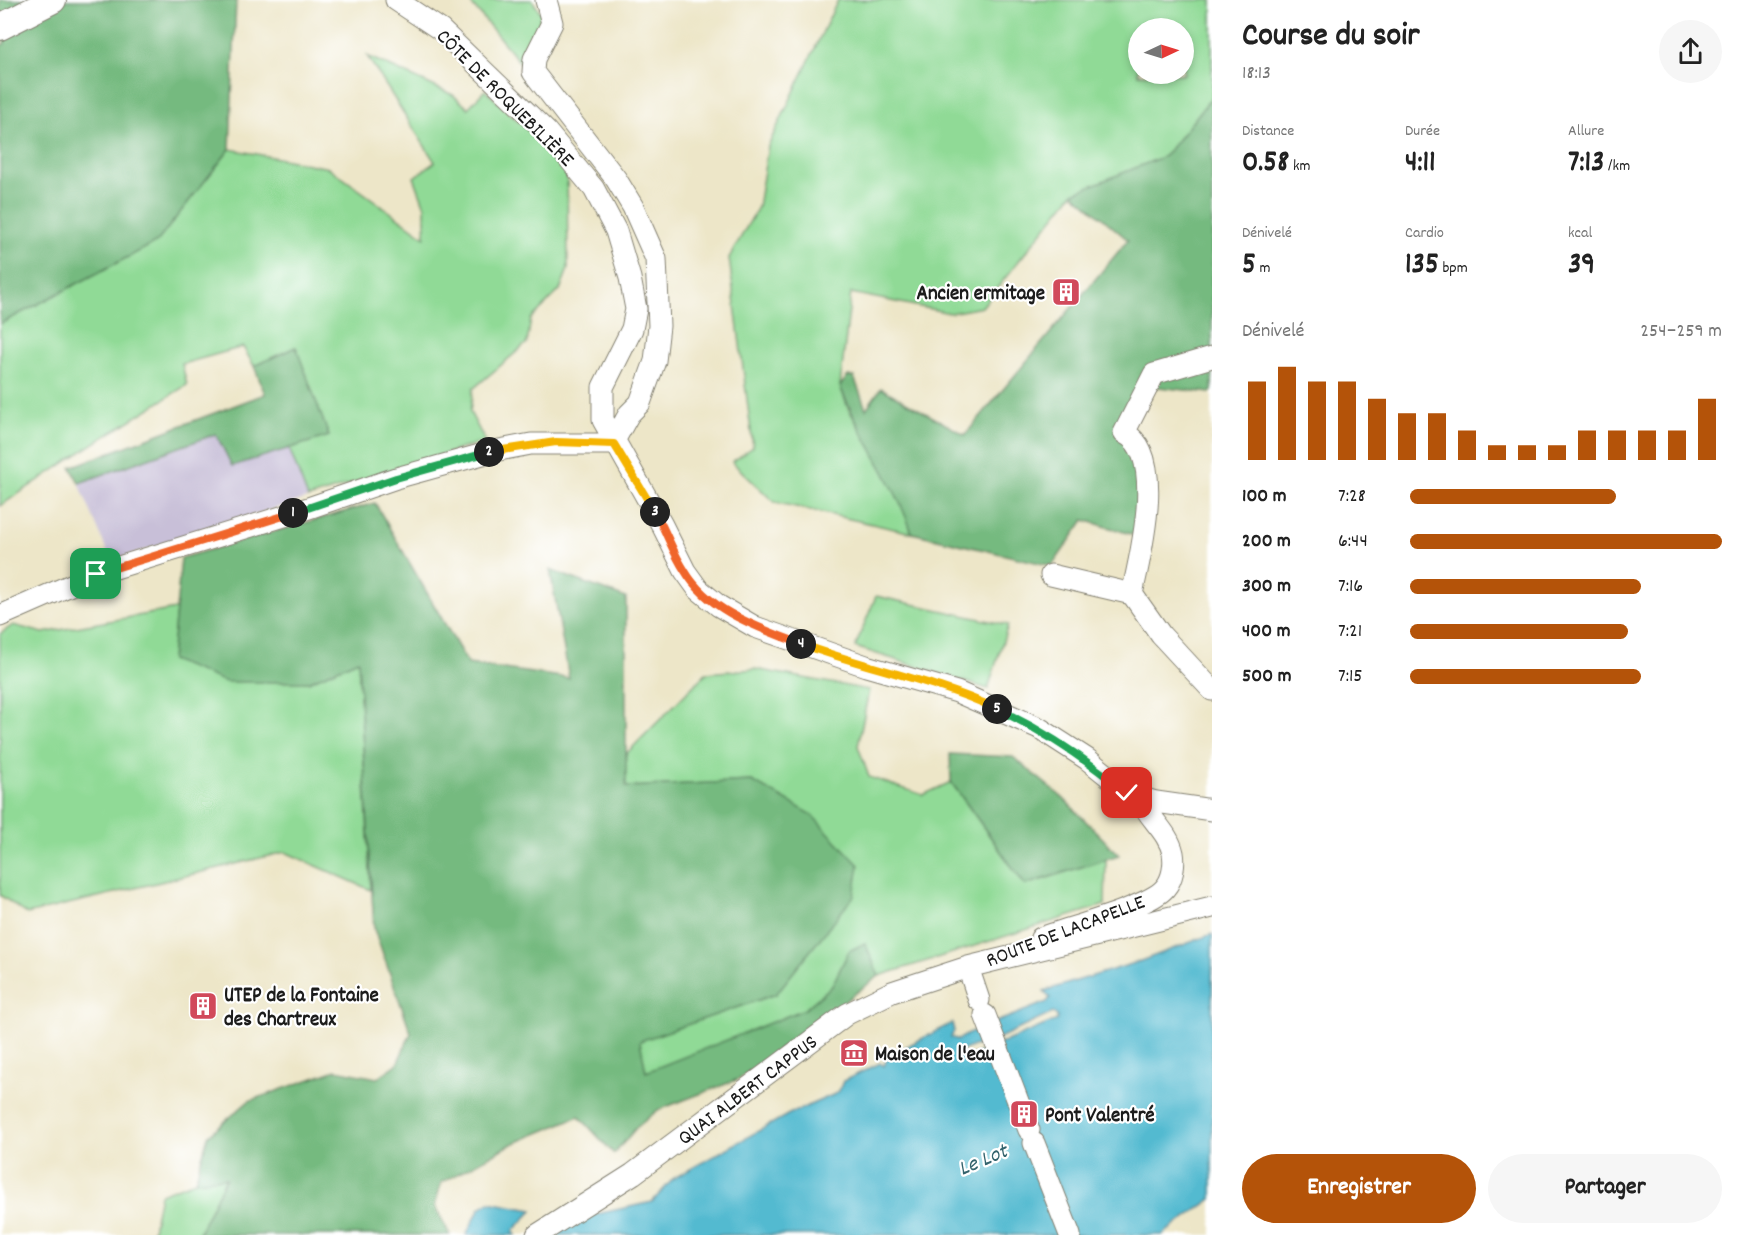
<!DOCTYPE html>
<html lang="fr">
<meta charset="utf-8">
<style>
body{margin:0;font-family:Dekko,sans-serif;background:#f6f6f6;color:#222;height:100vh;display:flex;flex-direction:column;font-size:22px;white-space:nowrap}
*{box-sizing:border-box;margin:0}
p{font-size:20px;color:#767676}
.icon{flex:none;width:33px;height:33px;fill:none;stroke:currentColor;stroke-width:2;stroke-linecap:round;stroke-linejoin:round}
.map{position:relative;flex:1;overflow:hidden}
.panel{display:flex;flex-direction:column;background:#fff;width:540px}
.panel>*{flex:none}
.needle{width:39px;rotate:86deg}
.controls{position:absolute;left:1128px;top:18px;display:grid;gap:12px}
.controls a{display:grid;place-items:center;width:66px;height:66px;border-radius:50%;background:#fff;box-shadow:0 3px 9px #0003;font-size:30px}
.pin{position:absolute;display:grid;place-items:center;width:51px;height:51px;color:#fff;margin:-26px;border-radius:12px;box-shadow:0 3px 9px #0006}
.km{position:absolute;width:30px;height:30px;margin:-15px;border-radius:50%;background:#222;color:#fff;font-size:16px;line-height:30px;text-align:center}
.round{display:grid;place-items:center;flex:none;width:63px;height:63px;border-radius:32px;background:#f6f6f6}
.head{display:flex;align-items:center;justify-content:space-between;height:102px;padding:0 30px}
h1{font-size:33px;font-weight:700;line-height:45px}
.figures{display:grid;grid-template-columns:repeat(3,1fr);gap:9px;height:102px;padding:6px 30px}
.figures div{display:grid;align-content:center}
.figures b{font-size:30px;font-weight:700}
.figures small{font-size:16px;font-weight:400}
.figures p{font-size:16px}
.chart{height:168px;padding:12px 30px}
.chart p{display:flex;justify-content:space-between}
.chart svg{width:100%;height:108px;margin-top:6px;stroke:#b45309;stroke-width:6}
.button{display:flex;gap:12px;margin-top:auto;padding:12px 30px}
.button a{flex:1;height:69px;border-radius:36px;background:#b45309;color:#fff;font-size:24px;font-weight:700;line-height:69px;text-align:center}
.button a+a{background:#f6f6f6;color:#222}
ul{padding:0 30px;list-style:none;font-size:20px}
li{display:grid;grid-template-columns:96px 72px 1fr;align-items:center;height:45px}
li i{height:15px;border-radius:8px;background:#b45309}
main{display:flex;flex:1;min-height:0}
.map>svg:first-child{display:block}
</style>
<main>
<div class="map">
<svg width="1212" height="1235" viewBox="0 0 1212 1235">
<rect width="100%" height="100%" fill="#fff"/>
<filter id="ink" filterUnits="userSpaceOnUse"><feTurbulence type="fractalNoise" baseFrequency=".0167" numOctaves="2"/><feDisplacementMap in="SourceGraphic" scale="12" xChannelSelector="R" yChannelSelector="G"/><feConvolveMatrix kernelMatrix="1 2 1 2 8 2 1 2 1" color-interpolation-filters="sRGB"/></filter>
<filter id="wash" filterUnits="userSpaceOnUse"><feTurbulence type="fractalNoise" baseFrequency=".008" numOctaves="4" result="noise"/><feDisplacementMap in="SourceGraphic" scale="24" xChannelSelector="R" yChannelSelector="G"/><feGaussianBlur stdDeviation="1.35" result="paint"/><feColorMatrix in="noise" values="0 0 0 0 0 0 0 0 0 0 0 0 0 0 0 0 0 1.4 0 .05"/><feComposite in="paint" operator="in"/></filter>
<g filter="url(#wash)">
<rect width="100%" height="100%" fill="#ede6c8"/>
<!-- industrial -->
<path fill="#c8bfd8" d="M 216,434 L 232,466 L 289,448 L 308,498 L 111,561 L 79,483 Z"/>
<!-- green -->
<path fill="#90da96" stroke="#567b59" stroke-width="1.5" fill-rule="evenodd" d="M 468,0 L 532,0 L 541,13 L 539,29 L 523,66 Z
M 838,0 L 1212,0 L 1212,97 L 1165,156 L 1073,193 L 982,307 L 950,313 L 851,293 L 840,386 L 848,408 L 900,499 L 912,533 L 774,502 L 732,462 L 753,447 L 729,258 L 758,207 L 768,146 ZM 1138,28 L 1184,28 L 1184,74 L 1138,74 Z
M 367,56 L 453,95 L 468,108 L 485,90 L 567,167 L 568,269 L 560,290 L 531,319 L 527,343 L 473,389 L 470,412 L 485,441 L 308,498 L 289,448 L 329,436 L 295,347 L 254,366 L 243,347 L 182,364 L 187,385 L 96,442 L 0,506 L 0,324 L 157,242 L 230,149 L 329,168 L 425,237 L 425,207 L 414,177 L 435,162 Z
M 876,596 L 1008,625 L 988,689 L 855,647 Z
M 176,609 L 171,660 L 308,682 L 358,660 L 371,890 L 285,852 L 27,914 L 0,895 L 0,634 L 13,625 L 43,633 Z
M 755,669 L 869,690 L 858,746 L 869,777 L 923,795 L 951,782 L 1025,885 L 1106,859 L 1105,905 L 879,976 L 865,943 L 849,951 L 832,986 L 805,1009 L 646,1073 L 639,1041 L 776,994 L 752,781 L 625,787 L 625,755 L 706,673 Z
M 226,1177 L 198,1235 L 152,1235 L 160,1194 L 195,1181 Z"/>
<!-- forest -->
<path fill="#74ba7f" stroke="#486b4e" stroke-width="1.5" d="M 0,0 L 236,0 L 230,149 L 157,242 L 0,324 L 0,46 L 5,43 L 0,33 Z
M 1212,97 L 1212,391 L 1210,393 L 1141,385 L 1117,429 L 1141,474 L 1137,536 L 1084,520 L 1052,566 L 912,533 C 894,480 860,437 840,386 L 848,376 L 854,377 L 866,409 L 881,388 L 965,435 L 1128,240 L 1073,193 L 1165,156 Z
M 296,347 L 329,436 L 232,466 L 216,434 L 79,483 L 71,467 L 265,394 L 254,366 Z
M 375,503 L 468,664 L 569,678 L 550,570 L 626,598 L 626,787 L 752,781 L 811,814 L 859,865 L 854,896 L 776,994 L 640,1041 L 646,1072 L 805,1009 L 832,986 L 849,951 L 865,943 L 879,976 L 739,1079 L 658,1110 L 636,1128 L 614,1154 L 579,1116 L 512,1144 L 441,1183 L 435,1206 L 450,1235 L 198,1235 L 226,1178 L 195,1181 L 208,1136 L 249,1101 L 336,1070 L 377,1078 L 397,1064 L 411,1033 L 374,929 L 358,660 L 308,682 L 226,682 L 171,660 L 181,558 Z
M 950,754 L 1013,757 L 1063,798 L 1119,855 L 1025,885 L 951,782 Z"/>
<!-- water -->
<path fill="#52bad0" stroke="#376b76" stroke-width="1.5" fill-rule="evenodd" d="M 1212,934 L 1212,1199 L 1162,1235 L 548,1235 L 574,1219 L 652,1202 L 674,1178 L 789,1114 L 835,1094 L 839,1091 L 843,1081 L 880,1063 L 884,1066 L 888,1056 L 952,1023 L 954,1031 L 951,1037 L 958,1040 L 973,1031 L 1047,1002 L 1050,998 L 1044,991 L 1138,962 ZM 1053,1013 L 1057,1016 L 1057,1020 L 966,1058 L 961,1057 L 961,1051 L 976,1045 L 980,1047 Z
M 489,1202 L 533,1210 L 513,1231 L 516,1235 L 466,1235 L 480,1208 Z"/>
</g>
<g filter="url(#ink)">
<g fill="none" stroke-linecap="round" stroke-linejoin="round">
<!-- minor casing -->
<g stroke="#848172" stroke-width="23">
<path id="minor" d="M 396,0 L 441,30 L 546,131 L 594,189 L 616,231 L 630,278 L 636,309 L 632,329 L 603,387 L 603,420 L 662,525 L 685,571 L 698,589 L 719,606 L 755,627 L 866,666 L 957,692 L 1039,728 L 1087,759 L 1132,795 L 1156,802 L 1212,810
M 546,0 L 552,23 L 534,59 L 533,72 L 616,179 L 633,207 L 656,259 L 659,326 L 655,361 L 640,403 L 629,414 L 614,441
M 1051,575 L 1132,594 L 1161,635 L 1212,690
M 1132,594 C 1140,557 1167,453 1124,433 L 1154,374 L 1212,357
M 0,616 L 96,574 L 294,513 L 396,478 L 494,451 L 531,444 L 614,444
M 1041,938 C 1067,928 1150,907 1165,888 C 1173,879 1175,864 1173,853 C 1168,831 1148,818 1140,798
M 968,967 L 979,1000
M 985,1015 L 1029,1130
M 1034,1143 L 1070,1235
M 537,1235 L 633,1174 L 847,1014 L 892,992 L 968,967 L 1212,907"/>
</g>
<!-- major casing -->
<g stroke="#848172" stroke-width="28">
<path id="major" d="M 0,27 L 53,0"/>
</g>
<!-- minor -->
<use href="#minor" stroke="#fff" stroke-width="21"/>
<!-- major -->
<use href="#major" stroke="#fff" stroke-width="26"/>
</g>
</g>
<g fill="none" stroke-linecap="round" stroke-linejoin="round" filter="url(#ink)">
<!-- split-1 casing -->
<g stroke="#fff" stroke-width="12">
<path id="split-1" d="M 96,574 L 293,513"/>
</g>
<!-- split-2 casing -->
<g stroke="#fff" stroke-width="12">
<path id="split-2" d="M 293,513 L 396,478 L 489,452"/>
</g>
<!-- split-3 casing -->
<g stroke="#fff" stroke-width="12">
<path id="split-3" d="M 489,452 L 556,442 L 614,444 L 655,512"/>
</g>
<!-- split-4 casing -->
<g stroke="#fff" stroke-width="12">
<path id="split-4" d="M 655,512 C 666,531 673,553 685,571 C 709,612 760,628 801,644"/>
</g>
<!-- split-5 casing -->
<g stroke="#fff" stroke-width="12">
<path id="split-5" d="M 801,644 C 866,668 934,680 997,709"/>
</g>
<!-- split-6 casing -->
<g stroke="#fff" stroke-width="12">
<path id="split-6" d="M 997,709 C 1045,731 1086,759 1127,793"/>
</g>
<!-- split-1 -->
<use href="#split-1" stroke="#f0652b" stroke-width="8"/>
<!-- split-2 -->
<use href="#split-2" stroke="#22a559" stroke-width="8"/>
<!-- split-3 -->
<use href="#split-3" stroke="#f5b400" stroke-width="8"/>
<!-- split-4 -->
<use href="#split-4" stroke="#f0652b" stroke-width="8"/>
<!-- split-5 -->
<use href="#split-5" stroke="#f5b400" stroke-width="8"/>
<!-- split-6 -->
<use href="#split-6" stroke="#22a559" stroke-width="8"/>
</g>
<!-- icons -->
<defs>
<g id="building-square" transform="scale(1.5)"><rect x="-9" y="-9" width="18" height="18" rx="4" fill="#d1495b" stroke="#fff"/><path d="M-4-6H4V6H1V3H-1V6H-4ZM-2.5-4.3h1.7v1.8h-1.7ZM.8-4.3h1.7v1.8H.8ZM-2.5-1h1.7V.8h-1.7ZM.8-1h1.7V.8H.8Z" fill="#fff"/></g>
<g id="museum-square" transform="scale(1.5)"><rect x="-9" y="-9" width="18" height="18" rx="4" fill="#d1495b" stroke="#fff"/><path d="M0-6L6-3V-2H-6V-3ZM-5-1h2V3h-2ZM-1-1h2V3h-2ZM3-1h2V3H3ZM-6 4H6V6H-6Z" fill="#fff"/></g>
</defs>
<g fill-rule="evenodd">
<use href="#building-square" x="1066" y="292"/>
<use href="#building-square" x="203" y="1006"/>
<use href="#museum-square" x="854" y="1053"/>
<use href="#building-square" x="1024" y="1114"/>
</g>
<g text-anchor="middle" stroke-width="4.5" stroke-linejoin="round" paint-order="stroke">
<!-- street labels -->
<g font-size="21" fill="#1c1c1c" stroke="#fff">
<text transform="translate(506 97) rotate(45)" y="7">CÔTE DE ROQUEBILIÈRE</text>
<text transform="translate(1065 930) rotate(-21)" y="7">ROUTE DE LACAPELLE</text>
<text transform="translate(747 1089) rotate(-37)" y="7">QUAI ALBERT CAPPUS</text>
</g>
<!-- poi labels -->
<g font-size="21" font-weight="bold" fill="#1c1c1c" stroke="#fff" text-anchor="start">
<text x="1045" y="299" text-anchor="end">Ancien ermitage</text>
<text x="224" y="1001">UTEP de la Fontaine<tspan x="224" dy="24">des Chartreux</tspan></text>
<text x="875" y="1060">Maison de l'eau</text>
<text x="1045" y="1121">Pont Valentré</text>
</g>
<!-- water labels -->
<g font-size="22" font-style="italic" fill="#34636d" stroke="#fff">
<text transform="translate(982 1158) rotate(-23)" y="8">Le Lot</text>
</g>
</g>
</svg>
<div class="controls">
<a><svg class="needle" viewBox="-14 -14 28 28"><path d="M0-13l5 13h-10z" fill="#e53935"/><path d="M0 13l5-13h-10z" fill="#767676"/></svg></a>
</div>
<div class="pin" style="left:96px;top:574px;background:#1e9e55"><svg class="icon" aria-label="arrive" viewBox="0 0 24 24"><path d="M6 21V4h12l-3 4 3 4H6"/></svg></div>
<div class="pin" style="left:1127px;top:793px;background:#d93025"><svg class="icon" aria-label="check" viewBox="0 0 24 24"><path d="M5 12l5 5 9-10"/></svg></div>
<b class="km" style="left:293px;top:513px">1</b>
<b class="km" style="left:489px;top:452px">2</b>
<b class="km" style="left:655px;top:512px">3</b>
<b class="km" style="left:801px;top:644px">4</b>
<b class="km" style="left:997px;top:709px">5</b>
</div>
<section class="panel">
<div class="head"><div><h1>Course du soir</h1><p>18:13</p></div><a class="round"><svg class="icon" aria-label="share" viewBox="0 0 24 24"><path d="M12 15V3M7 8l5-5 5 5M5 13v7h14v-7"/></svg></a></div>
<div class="figures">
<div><p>Distance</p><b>0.58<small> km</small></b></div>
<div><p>Durée</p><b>4:11</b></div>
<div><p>Allure</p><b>7:13<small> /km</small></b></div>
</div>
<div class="figures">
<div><p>Dénivelé</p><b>5<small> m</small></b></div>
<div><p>Cardio</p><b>135<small> bpm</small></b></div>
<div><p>kcal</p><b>39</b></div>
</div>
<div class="chart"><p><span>Dénivelé</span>254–259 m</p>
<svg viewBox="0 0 160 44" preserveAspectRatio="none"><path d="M5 44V12M15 44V6M25 44V12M35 44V12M45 44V19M55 44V25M65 44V25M75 44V32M85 44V38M95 44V38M105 44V38M115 44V32M125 44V32M135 44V32M145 44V32M155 44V19"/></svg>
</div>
<ul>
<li><b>100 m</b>7:28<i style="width:66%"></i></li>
<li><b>200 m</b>6:44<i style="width:100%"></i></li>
<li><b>300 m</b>7:16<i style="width:74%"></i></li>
<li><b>400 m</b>7:21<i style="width:70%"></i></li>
<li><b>500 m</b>7:15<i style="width:74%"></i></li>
</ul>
<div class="button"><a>Enregistrer</a><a>Partager</a></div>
</section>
</main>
